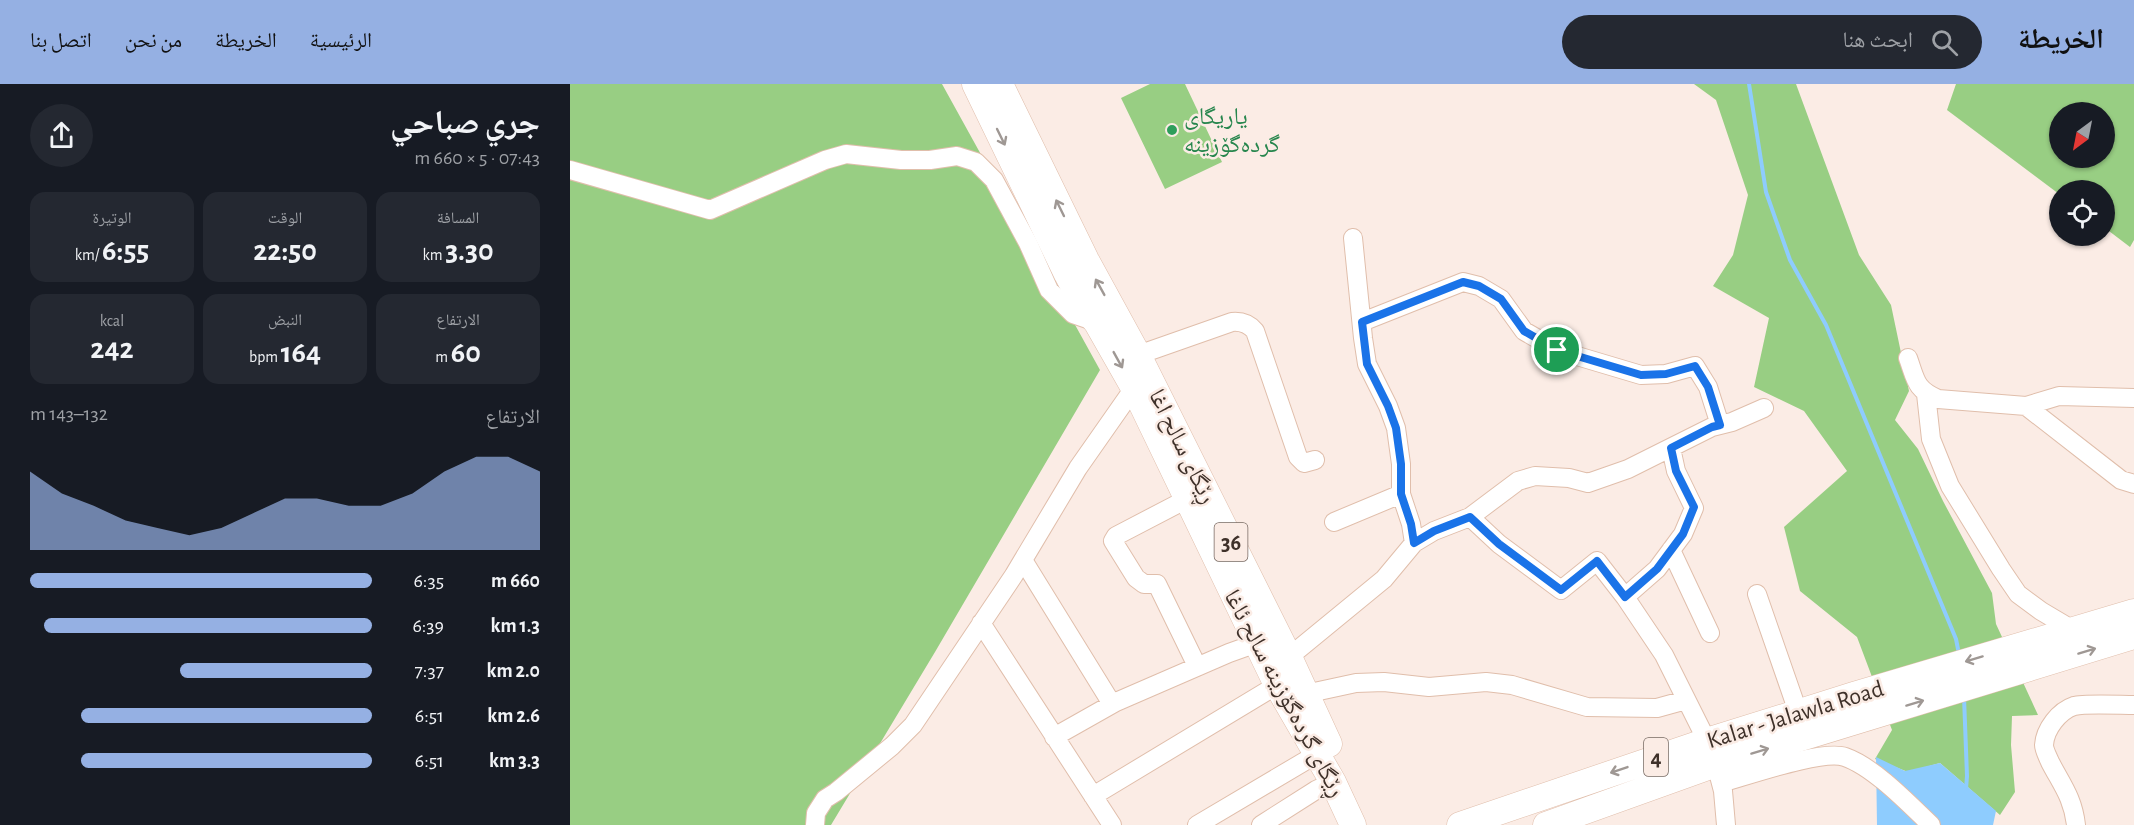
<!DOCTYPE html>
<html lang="ar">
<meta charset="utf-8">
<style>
body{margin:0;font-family:"Alegreya Sans","Noto Naskh Arabic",sans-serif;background:#242831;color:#f1f3f6;direction:rtl;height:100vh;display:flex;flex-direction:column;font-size:22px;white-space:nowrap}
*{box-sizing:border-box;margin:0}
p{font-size:20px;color:#9ea1a6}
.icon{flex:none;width:33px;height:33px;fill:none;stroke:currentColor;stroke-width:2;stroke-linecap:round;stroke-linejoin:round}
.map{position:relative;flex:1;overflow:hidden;direction:ltr}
.panel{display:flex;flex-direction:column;background:#171b24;width:570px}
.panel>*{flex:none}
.needle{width:39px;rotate:212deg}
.tools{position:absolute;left:1479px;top:18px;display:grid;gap:12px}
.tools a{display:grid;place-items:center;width:66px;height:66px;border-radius:50%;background:#171b24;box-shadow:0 2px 4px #0004;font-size:30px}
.pin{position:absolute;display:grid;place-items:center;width:51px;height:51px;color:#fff;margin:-26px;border:3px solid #fff;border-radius:50%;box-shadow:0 2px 6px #0007}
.round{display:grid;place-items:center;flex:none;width:63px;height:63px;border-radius:32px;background:#242831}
.overview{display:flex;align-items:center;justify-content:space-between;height:102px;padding:0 30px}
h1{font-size:33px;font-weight:700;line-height:45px}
.metrics{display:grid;grid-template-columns:repeat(3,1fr);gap:9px;height:102px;padding:6px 30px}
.metrics div{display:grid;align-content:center;border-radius:15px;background:#242831;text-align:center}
.metrics b{font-size:30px;font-weight:700}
.metrics small{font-size:16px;font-weight:400}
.metrics p{font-size:16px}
.chart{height:168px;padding:12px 30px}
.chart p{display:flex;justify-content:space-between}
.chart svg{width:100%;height:108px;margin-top:6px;fill:#95b0e3;opacity:.7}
ul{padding:0 30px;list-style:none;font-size:20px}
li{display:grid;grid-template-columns:96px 72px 1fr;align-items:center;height:45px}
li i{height:15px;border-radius:8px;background:#95b0e3}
header{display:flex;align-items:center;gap:36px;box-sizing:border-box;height:84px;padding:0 30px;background:#95b0e3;color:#111}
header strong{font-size:28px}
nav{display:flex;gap:33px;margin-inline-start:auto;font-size:21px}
.search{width:420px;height:54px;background:#242831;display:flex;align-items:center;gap:15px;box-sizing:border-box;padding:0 21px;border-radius:33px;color:#9ea1a6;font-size:22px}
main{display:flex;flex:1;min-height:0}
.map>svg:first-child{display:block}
</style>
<header>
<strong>الخريطة</strong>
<div class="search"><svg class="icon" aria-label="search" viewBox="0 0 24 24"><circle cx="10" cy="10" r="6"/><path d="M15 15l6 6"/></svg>ابحث هنا</div>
<nav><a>الرئيسية</a><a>الخريطة</a><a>من نحن</a><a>اتصل بنا</a></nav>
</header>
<main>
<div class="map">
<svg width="1564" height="741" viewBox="0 0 1564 741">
<rect width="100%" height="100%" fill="#fbece5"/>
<!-- green -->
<path fill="#98ce83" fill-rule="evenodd" d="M 0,0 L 372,0 L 530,286 L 365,568 L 261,741 L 0,741 Z
M 580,0 L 615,0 L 652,78 L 595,105 L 551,14 Z
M 1124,0 L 1226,0 L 1289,171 L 1321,221 L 1339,307 L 1325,336 L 1348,365 L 1373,417 L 1422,509 L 1426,540 L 1468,631 L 1442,632 L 1441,661 L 1445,708 L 1430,731 L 1370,679 L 1338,688 L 1305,675 L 1322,646 L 1287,553 L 1230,507 L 1214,443 L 1277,387 L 1234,327 L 1184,303 L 1199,234 L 1143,202 L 1163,171 L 1178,111 L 1146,16 Z
M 1386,0 L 1564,0 L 1564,156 L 1560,163 L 1535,144 L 1534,106 L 1490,106 L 1489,110 L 1377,26 ZM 1534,28 L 1534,74 L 1490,74 L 1490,28 Z"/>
<!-- water -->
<path fill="#8eccfe" d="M 1306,673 L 1335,687 L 1370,679 L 1426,727 L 1423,741 L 1307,741 Z"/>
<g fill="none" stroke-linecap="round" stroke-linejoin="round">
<!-- stream -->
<path stroke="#8eccfe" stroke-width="4" d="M 1179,0 L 1196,108 L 1220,176 L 1256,241 L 1386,555 L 1389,570
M 1394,613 L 1397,692 L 1396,705"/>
<!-- minor casing -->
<g stroke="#e0beab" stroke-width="20">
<path id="minor" d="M 0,86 L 140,126 L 255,76 L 276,70 L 331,76 L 360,76 L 387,72 L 406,78 L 424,96 L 458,159 L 479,206 L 503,230 L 526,238
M 783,154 L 793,254 L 797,280 L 818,322 L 826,344 L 831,380 L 831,410 L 841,440 L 844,459
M 792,238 L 893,198 L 909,202 L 931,215 L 954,247 L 987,266 L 1071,291 L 1096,290 L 1125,282 L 1138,303 L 1150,341
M 568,271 L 662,238 C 672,237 679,240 685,247 L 728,373 L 734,379 L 745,376
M 1338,274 C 1346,296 1345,305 1368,315 L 1456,322 L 1489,312 L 1564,314
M 1356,310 L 1361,355 L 1380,402 L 1431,485 L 1448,510 L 1471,527 L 1503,546
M 1456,322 L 1551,396 L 1564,400
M 617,415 L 546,452 L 543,457 L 566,494 L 574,500 L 587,500 L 627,582
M 900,433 L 929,460 L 991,506 L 1027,477 L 1055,513 L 1094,571 L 1137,657
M 764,438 L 831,410
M 1101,466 L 1140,549
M 453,476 L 542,620
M 1187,510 L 1228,628
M 1055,513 L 1087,485 L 1113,450 L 1124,424 L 1106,387 L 1101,364
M 411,539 L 542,741
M 719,573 L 814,495 L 844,459 L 864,447 L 900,433 L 948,397 L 965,392 L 999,394 L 1018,399 L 1058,385 L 1142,343 L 1162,338 L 1194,324
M 735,610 L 786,599 L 814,598 L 859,603 L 916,598 L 942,601 L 1017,623 L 1087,624 L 1116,616
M 484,653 L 546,618 L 659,569 L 687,559
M 1148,688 L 1153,707 L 1156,741
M 1151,699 C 1177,692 1253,665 1275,673 C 1304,683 1339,720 1361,741
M 523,712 L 707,601
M 245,741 L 246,729 L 255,715 L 266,708 L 322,662 L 343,641 L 444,491 L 508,384 L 564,304
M 627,741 L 747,670
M 691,741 L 746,706 L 763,698
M 1506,741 C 1503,714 1492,701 1480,678 C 1478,673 1474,666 1474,661 C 1475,645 1489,627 1504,622 C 1515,619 1551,621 1564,621"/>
</g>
<!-- highway casing -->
<g stroke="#e0beab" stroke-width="27">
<path id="highway" d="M 405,0 L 497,190 L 514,222 L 527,239 L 564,304 L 707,601 L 763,698 L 783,741
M 430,0 L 516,176 L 568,271 L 719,573 L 759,660
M 890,741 L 1137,657 L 1284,611 L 1564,528
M 976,741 L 1146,680 L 1564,552"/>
</g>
<!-- minor -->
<use href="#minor" stroke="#fff" stroke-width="18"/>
<!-- highway -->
<use href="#highway" stroke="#fff" stroke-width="26"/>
</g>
<!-- one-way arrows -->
<defs><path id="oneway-shaft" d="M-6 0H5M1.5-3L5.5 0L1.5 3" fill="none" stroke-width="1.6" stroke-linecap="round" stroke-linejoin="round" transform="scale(1.5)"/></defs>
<g stroke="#9f9894">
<use href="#oneway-shaft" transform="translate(431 53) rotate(64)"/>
<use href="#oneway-shaft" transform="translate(490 124) rotate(-116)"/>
<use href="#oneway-shaft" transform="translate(530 203) rotate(-119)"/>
<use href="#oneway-shaft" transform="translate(548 276) rotate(61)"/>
<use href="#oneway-shaft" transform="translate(1517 567) rotate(-17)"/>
<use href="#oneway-shaft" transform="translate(1404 575) rotate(163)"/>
<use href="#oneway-shaft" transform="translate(1345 619) rotate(-17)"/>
<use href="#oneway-shaft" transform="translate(1190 667) rotate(-17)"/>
<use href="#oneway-shaft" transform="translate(1049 686) rotate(161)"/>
</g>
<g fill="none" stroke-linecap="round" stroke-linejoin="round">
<!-- route casing -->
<g stroke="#fff" stroke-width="12">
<path id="route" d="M 893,198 L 909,202 L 931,215 L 954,247 L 987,266 L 1071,291 L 1096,290 L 1125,282 L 1138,303 L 1150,341 L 1142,343 L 1101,364 L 1106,387 L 1124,423 L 1113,450 L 1087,485 L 1055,513 L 1027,477 L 991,506 L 929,460 L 900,433 L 864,447 L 844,459 L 841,440 L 831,410 L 831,380 L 826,344 L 818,322 L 797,280 L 792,238 Z"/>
</g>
<!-- route -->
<use href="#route" stroke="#1a73e8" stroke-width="8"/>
</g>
<!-- markers -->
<circle fill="#2e9e5b" stroke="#fbece5" stroke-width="2" cx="602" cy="46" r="6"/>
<g text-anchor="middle" stroke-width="5" stroke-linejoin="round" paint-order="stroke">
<!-- shield labels -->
<g fill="#fbece5" stroke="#776962" stroke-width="1.5">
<rect x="644.5" y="439" width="33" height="38" rx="4.5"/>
<rect x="1074" y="654" width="24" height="38" rx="4.5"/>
</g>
<g font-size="22" font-weight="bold" fill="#3f312a">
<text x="661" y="466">36</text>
<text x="1086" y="681">4</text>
</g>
<!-- leisure labels -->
<g font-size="24" fill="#27864d" stroke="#fbece5" text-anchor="start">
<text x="614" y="40">یاریگای<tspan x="614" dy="28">گردەگۆزینە</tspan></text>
</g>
<!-- street labels -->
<g font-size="24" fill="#3f312a" stroke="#fbece5">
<text transform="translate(613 362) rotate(64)" y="8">ڕێگای سالح اغا</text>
<text transform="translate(715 609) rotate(62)" y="8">ڕێگای گردەگۆزینە سالح ئاغا</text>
<text transform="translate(1225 630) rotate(-17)" y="8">Kalar - Jalawla Road</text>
</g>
</g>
</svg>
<div class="tools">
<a><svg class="needle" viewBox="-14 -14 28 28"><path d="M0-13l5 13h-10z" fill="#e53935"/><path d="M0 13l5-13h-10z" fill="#9ea1a6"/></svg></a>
<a><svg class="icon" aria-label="locate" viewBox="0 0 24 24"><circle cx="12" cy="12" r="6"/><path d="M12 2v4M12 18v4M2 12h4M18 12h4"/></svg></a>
</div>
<div class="pin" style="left:987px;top:266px;background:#1e9e55"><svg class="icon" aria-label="arrive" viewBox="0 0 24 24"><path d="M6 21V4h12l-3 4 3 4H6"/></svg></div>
</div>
<section class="panel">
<div class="overview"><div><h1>جري صباحي</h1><p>07:43 · 5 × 660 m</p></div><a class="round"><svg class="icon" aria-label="share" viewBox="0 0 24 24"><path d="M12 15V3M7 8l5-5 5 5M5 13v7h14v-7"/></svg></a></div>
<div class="metrics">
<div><p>المسافة</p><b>3.30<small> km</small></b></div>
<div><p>الوقت</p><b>22:50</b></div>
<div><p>الوتيرة</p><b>6:55<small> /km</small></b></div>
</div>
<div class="metrics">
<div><p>الارتفاع</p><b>60<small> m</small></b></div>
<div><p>النبض</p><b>164<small> bpm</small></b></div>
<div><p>kcal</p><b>242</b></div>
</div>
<div class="chart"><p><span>الارتفاع</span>132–143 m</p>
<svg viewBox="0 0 160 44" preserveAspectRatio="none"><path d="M0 44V12L10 21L20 26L30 32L40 35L50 38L60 35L70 29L80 23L90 23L100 26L110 26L120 21L130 12L140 6L150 6L160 12V44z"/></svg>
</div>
<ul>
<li><b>660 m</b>6:35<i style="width:100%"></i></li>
<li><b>1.3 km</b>6:39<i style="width:96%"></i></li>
<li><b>2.0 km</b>7:37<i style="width:56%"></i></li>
<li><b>2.6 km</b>6:51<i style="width:85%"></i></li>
<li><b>3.3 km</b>6:51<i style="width:85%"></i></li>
</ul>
</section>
</main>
